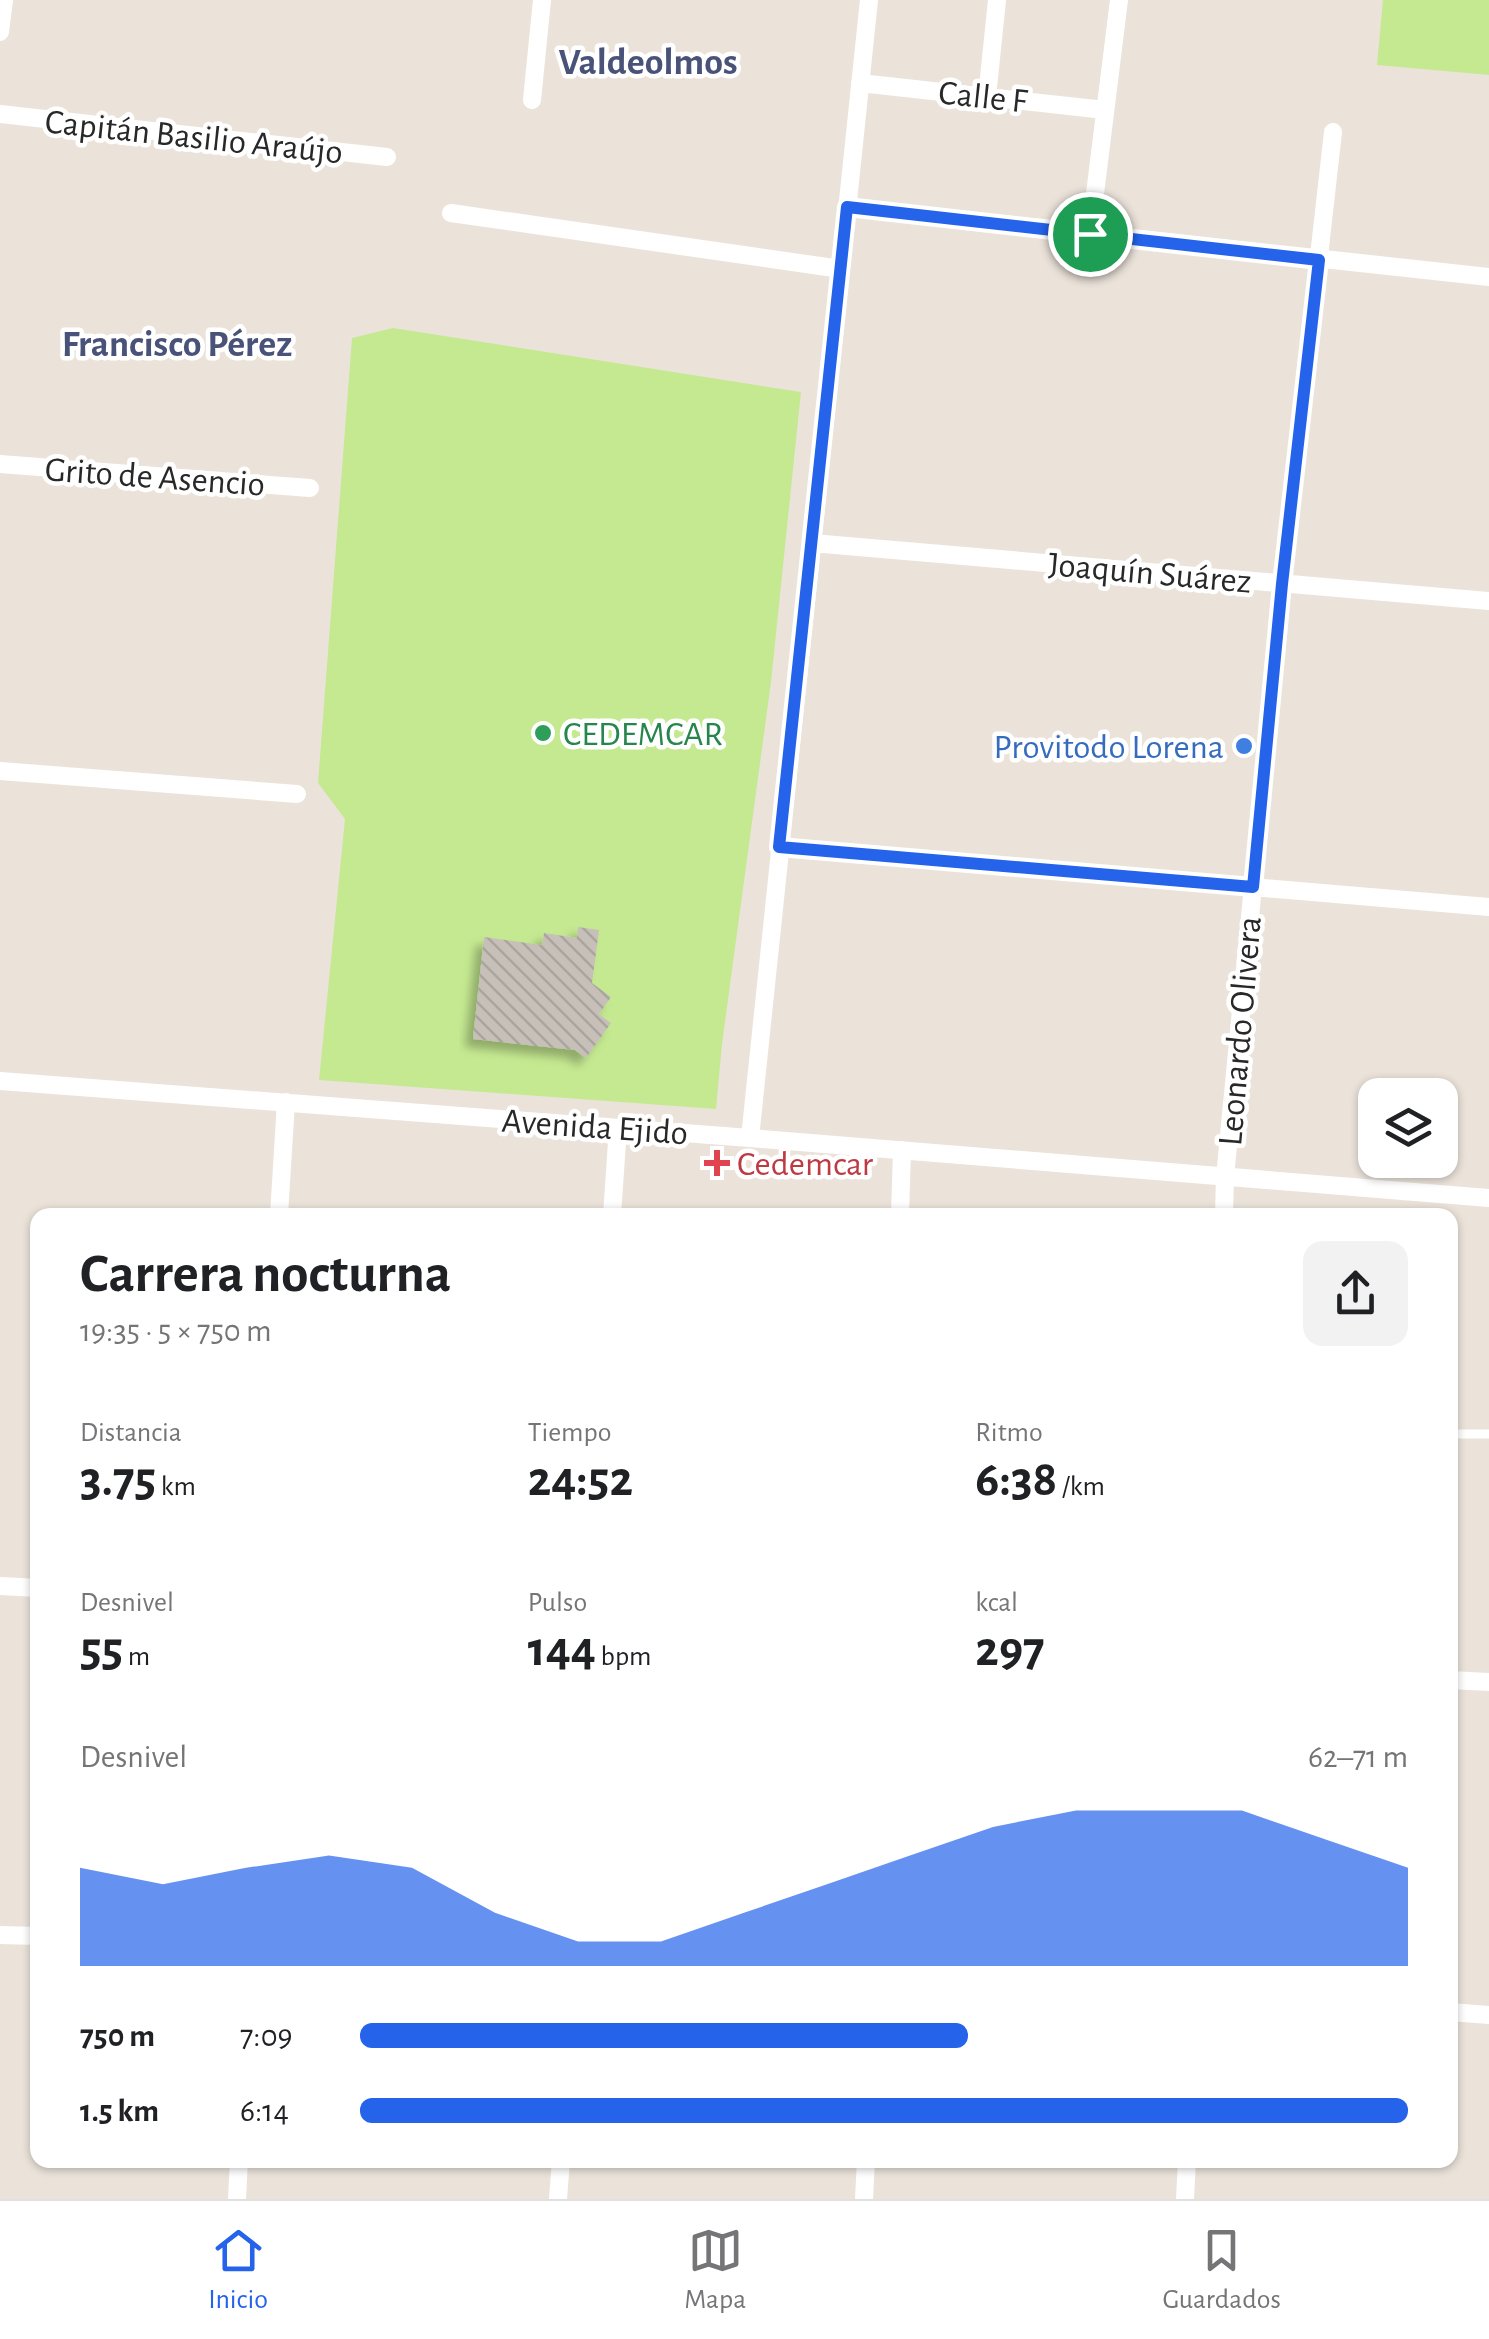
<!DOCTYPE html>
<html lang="es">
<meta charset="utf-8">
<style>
body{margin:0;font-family:"Alegreya Sans",sans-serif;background:#f2f2f2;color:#202124;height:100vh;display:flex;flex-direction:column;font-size:38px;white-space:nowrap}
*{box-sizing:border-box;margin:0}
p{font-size:32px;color:#757577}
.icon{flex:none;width:55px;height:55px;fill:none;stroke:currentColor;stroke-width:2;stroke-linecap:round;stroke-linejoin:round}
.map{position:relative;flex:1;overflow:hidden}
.drawer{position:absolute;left:30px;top:1208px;width:1428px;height:960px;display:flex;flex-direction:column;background:#fff;border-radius:20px;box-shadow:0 2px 8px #0004}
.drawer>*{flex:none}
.fabs{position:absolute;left:1358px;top:1078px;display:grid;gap:20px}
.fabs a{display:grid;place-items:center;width:100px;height:100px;border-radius:20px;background:#fff;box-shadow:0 2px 8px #0004;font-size:50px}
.pin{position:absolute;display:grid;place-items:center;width:85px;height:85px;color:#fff;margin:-42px;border:5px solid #fff;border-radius:50%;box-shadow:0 2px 10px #0007}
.round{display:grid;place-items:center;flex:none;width:105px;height:105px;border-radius:20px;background:#f2f2f2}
.overview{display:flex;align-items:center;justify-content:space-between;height:170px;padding:0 50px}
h1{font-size:55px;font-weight:600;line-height:75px}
.metrics{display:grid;grid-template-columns:repeat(3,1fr);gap:15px;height:170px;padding:10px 50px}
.metrics div{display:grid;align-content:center}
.metrics b{font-size:50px;font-weight:600}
.metrics small{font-size:28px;font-weight:400}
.metrics p{font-size:28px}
.chart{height:280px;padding:20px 50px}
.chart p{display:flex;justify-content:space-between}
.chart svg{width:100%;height:180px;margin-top:10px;fill:#2563eb;opacity:.7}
ul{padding:0 50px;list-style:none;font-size:32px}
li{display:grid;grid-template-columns:160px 120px 1fr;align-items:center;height:75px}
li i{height:25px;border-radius:12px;background:#2563eb}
.dock{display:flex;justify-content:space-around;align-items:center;height:140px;border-top:2px solid #e0e0e0;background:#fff;font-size:28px;color:#757577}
.dock a{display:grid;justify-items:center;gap:5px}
.dock .active{color:#2563eb}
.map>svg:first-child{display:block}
</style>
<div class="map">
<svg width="1489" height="2199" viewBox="0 0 1489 2199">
<defs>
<pattern id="building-back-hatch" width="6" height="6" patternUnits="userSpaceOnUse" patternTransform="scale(2.5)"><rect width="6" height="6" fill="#c6c0b9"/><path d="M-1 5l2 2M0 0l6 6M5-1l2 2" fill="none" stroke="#aaa59f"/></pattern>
<filter id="shadow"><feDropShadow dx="-8" dy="8" stdDeviation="5" flood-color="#0004"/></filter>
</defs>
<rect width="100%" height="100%" fill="#ebe3da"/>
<!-- pitch -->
<path fill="#c5e991" d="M 1383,0 L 1489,0 L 1489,75 L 1377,65 Z
M 393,328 L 801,392 L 771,682 L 722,1044 L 716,1109 L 319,1080 L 345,819 L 318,783 L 352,338 Z"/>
<!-- building -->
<path fill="url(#building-back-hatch)" filter="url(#shadow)" d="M 578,927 L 599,930 L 592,983 L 611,997 L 599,1014 L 611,1023 L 586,1058 L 575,1050 L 473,1039 L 484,937 L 542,945 L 544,933 L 577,938 Z"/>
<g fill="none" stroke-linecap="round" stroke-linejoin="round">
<!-- service -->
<path stroke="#fff" stroke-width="9" d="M 1450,1434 L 1489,1434"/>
<!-- minor -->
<path stroke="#fff" stroke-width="18" d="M 0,32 L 4,0
M 860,83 L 1105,110
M 987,97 L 997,0
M 532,100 L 542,0
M 0,114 L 387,157
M 847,207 L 1489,277
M 451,213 L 841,269
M 1090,234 L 1119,0
M 0,464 L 310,488
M 812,543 L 1489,601
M 0,771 L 297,794
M 779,847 L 1489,907
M 0,1081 L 750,1138 L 1489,1198
M 750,1138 L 869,0
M 279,1215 L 286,1102
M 612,1215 L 618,1128
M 900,1215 L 902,1150
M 1224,1215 L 1225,1177 L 1282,584 L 1333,132
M 0,1586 L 38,1588
M 1450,1680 L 1489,1682
M 0,1935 L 38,1936
M 1450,2012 L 1489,2015
M 237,2199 L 239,2160
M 558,2199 L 561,2160
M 864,2199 L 866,2160
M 1185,2199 L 1187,2160"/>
</g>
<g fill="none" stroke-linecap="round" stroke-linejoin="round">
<!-- route casing -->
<g stroke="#fff" stroke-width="20">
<path id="route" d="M 847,207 L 1319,260 L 1282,584 L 1253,887 L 779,847 Z"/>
</g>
<!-- route -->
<use href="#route" stroke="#2563eb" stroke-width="12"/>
</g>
<!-- markers -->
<circle fill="#2e9e5b" stroke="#fff" stroke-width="4" cx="543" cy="733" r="10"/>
<circle fill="#3f7fe0" stroke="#fff" stroke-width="4" cx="1244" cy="746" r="10"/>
<path fill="#e0444e" stroke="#fff" stroke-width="4" d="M712 1148h10v10h10v10h-10v10h-10v-10h-10v-10h10z"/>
<g text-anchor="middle" stroke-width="9" stroke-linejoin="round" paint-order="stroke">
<!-- street labels -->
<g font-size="35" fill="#282828" stroke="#fff">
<text transform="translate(983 96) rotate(6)" y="12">Calle F</text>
<text transform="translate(194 136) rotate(6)" y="12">Capitán Basilio Araújo</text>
<text transform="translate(155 476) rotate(4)" y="12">Grito de Asencio</text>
<text transform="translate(1150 572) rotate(5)" y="12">Joaquín Suárez</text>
<text transform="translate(1239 1031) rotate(-85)" y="12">Leonardo Olivera</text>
<text transform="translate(595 1126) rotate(4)" y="12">Avenida Ejido</text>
</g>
<!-- leisure labels -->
<g font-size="35" fill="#27864d" stroke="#fff" text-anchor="start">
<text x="563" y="745">CEDEMCAR</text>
</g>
<!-- shop labels -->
<g font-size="35" fill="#366cbe" stroke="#fff" text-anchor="end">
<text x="1224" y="758">Provitodo Lorena</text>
</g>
<!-- health labels -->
<g font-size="35" fill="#be3a42" stroke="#fff" text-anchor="start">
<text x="737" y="1175">Cedemcar</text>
</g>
<!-- neighbourhood labels -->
<g font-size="38" font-weight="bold" fill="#495278" stroke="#fff">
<text x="648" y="74">Valdeolmos</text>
<text x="177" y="356">Francisco Pérez</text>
</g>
</g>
</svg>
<div class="fabs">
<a><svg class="icon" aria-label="layers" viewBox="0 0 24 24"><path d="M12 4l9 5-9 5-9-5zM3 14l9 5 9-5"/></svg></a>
</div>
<div class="pin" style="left:1090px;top:234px;background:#1e9e55"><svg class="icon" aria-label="arrive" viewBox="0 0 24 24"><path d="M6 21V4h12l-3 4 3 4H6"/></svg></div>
<section class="drawer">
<div class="overview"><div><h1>Carrera nocturna</h1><p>19:35 · 5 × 750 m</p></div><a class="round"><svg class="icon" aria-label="share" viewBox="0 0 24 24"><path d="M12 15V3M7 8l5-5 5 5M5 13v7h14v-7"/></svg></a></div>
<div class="metrics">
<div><p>Distancia</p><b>3.75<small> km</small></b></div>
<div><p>Tiempo</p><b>24:52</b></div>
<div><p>Ritmo</p><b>6:38<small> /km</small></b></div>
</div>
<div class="metrics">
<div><p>Desnivel</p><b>55<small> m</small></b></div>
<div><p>Pulso</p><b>144<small> bpm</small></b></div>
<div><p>kcal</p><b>297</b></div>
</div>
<div class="chart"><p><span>Desnivel</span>62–71 m</p>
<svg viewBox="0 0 160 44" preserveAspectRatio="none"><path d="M0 44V20L10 24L20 20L30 17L40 20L50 31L60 38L70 38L80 31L90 24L100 17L110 10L120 6L130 6L140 6L150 13L160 20V44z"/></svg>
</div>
<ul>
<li><b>750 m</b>7:09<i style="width:58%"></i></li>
<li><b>1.5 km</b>6:14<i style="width:100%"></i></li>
</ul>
</section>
</div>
<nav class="dock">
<a class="active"><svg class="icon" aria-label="home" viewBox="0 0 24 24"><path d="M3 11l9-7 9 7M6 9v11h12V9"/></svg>Inicio</a>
<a><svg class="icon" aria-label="map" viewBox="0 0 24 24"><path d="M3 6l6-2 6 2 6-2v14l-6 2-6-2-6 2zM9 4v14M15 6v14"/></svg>Mapa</a>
<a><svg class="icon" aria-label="saved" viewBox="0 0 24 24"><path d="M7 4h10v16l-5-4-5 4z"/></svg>Guardados</a>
</nav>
